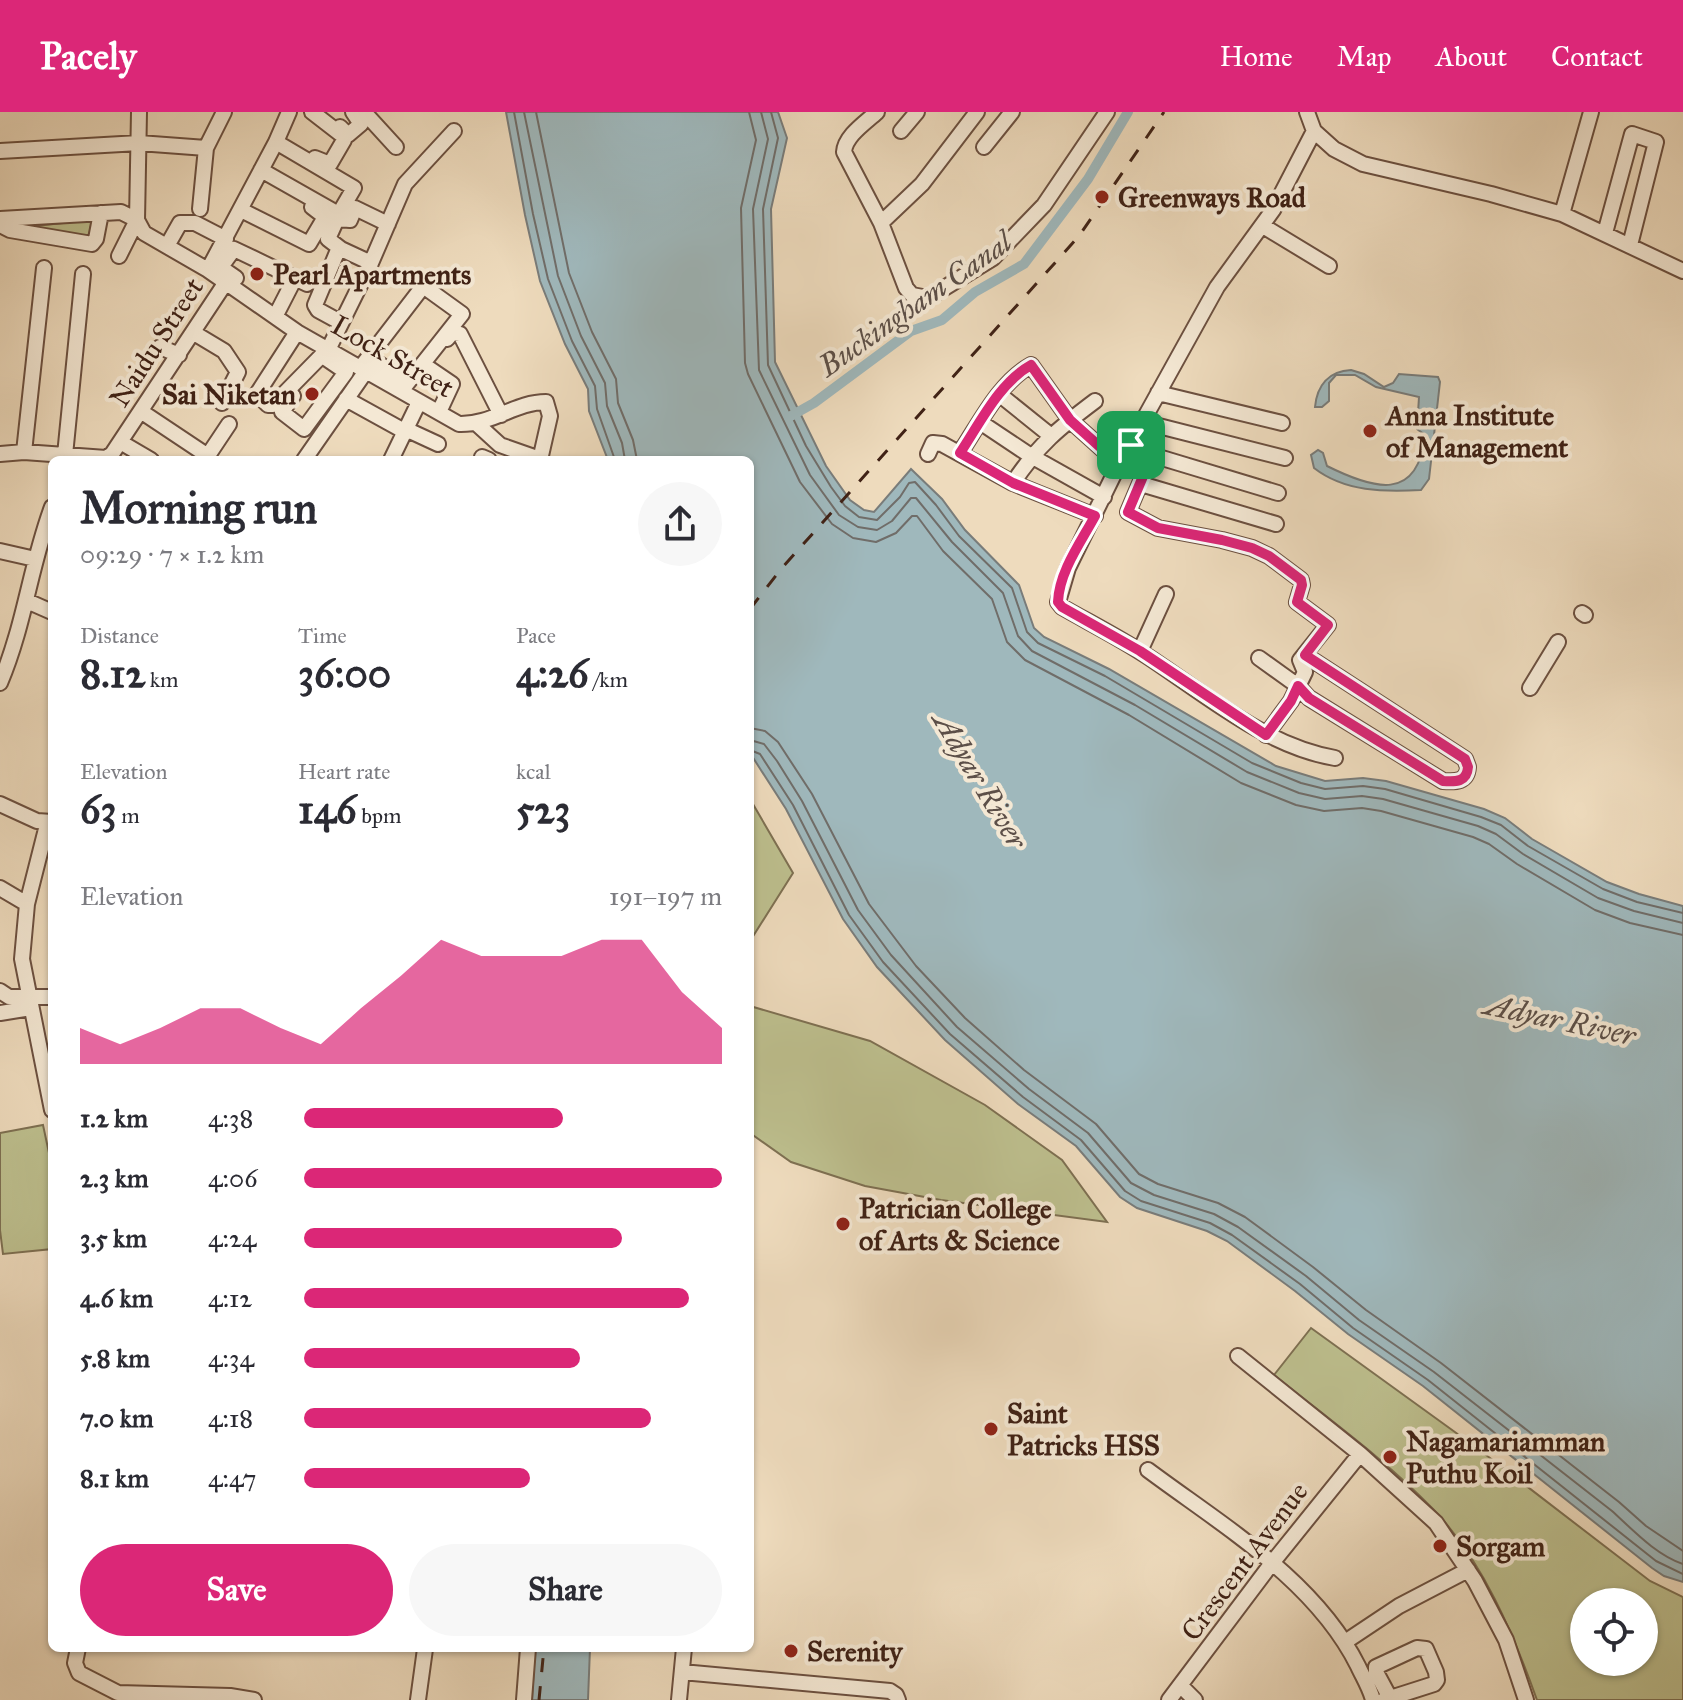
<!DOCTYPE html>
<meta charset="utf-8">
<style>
body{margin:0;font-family:"IM FELL Great Primer",serif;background:#f7f7f7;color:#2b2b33;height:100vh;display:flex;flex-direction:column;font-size:30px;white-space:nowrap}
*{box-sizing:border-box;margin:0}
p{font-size:26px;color:#7c7c81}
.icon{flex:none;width:44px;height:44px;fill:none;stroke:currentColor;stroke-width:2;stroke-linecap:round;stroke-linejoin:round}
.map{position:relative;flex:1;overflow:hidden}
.sheet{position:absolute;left:48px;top:344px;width:706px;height:1196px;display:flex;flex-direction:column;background:#fff;border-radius:12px;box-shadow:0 2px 6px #0004}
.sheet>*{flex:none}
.controls{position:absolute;left:1570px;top:1476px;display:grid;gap:16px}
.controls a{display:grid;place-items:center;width:88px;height:88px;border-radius:50%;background:#fff;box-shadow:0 2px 6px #0004;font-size:40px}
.pin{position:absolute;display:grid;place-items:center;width:68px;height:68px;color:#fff;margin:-34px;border-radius:16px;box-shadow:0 4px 12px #0006}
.round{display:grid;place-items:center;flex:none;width:84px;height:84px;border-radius:42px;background:#f7f7f7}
.summary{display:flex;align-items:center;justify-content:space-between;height:136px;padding:0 32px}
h1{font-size:44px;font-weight:700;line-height:60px}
.stats{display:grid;grid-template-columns:repeat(3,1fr);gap:12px;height:136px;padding:8px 32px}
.stats div{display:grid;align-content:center}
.stats b{font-size:40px;font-weight:700}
.stats small{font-size:22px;font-weight:400}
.stats p{font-size:22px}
.chart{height:224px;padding:16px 32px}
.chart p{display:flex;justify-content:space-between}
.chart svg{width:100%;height:144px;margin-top:8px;fill:#db2777;opacity:.7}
.button{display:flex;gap:16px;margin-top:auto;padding:16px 32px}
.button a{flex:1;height:92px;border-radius:48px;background:#db2777;color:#fff;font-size:32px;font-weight:700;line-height:92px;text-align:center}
.button a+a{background:#f7f7f7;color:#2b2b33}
ul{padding:0 32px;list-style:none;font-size:26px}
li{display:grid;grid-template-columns:128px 96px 1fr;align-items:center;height:60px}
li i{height:20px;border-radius:10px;background:#db2777}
header{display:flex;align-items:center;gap:48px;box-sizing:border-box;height:112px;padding:0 40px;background:#db2777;color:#fff}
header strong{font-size:38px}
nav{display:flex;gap:44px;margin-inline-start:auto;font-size:28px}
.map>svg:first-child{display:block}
</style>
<header>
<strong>Pacely</strong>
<nav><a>Home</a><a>Map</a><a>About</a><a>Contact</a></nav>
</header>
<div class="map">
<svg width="1683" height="1588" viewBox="0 0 1683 1588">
<rect width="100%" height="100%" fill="#eedbbd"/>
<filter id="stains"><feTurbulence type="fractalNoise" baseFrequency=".0025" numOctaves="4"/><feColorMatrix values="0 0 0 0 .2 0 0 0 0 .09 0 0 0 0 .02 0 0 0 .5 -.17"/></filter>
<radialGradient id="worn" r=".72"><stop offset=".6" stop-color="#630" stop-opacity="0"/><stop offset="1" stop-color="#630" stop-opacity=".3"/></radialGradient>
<!-- green -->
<path fill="#bdbf8e" stroke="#7e7052" stroke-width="2" fill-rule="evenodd" d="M 92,108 L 88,129 L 25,115 Z
M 750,687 L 793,761 L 750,829 Z
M 750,894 L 870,929 L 985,993 L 1062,1048 L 1107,1110 L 941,1088 L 865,1074 L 791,1050 L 750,1021 Z
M 43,1013 L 52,1055 L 52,1137 L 3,1142 L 0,1118 L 0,1021 Z
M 1311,1216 L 1477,1336 L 1650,1469 L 1683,1485 L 1683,1588 L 1537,1588 C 1513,1521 1483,1449 1433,1397 C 1385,1347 1327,1306 1274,1263 ZM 1584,1490 L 1644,1490 L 1644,1550 L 1584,1550 Z"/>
<!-- water -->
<path fill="#9fb8bc" stroke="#797c7a" stroke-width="2" d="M 506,0 L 778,0 L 787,26 L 771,97 L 775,250 L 826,354 L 850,388 L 864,398 L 874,400 L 911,357 L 942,387 L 965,418 L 1019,473 L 1034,516 L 1044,525 L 1109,557 L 1276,654 L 1325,669 L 1363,666 L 1386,669 L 1484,697 L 1505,706 L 1532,727 L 1607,770 L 1639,782 L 1683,794 L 1683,1470 L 1664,1464 L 1652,1456 L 1423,1274 L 1348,1222 L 1295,1179 L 1227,1129 L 1207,1119 L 1137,1096 L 1120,1085 L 1076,1034 L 1018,992 L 945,928 L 877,855 L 843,807 L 786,697 L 750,641 L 750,348 L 608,348 L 589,299 L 588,277 L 565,232 L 540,169 L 525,103 Z
M 1351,258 L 1364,262 L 1384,275 L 1393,271 L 1399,262 L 1438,265 L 1440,270 L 1429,367 L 1421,378 C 1384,380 1345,380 1314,356 L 1311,343 L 1318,338 L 1323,341 L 1327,354 C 1373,377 1418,391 1425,323 L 1417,317 L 1419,285 L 1376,275 L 1355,263 L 1336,263 L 1329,271 L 1329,289 L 1322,295 L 1315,295 C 1317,273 1329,259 1351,258 Z
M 535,1536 L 590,1536 L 588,1588 L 532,1588 Z"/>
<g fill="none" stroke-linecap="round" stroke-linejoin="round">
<!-- shore -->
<path stroke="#706d69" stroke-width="2" d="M 514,0 L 533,102 L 548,167 L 572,229 L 595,274 L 597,297 L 615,348
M 524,0 L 558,164 L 581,224 L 605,271 L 607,294 L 622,331 L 625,348
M 536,0 L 569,161 L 592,220 L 616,267 L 618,291 L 633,328 L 637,348
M 749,0 L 756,28 L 741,96 L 745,251 L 748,262 L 800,370 L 832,412 L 853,426 L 876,430 L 896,421 L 912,404 L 917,404 L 943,439 L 992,487 L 1007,530 L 1025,548 L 1129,603 L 1241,671 L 1296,693 L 1324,699 L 1362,696 L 1381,699 L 1473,725 L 1489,732 L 1517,752 L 1595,798 L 1630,811 L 1683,823
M 761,0 L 768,27 L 753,97 L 759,258 L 810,363 L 839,403 L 858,415 L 877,418 L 892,409 L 911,386 L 916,386 L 952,430 L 1003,481 L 1018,524 L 1032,539 L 1135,593 L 1247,660 L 1299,681 L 1325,687 L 1362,684 L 1383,687 L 1478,714 L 1496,722 L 1523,742 L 1598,786 L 1634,799 L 1683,811
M 771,0 L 778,26 L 763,97 L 768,253 L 806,334 L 831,375 L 845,394 L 859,405 L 877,408 L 900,385 L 909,371 L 915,370 L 936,393 L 959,424 L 1012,476 L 1027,520 L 1038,531 L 1105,564 L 1252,651 L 1301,671 L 1325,677 L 1363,674 L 1385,677 L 1481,705 L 1501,713 L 1528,734 L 1603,777 L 1637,790 L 1683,801
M 750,616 L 765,619 L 778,630 L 812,682 L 869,792 L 916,854 L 965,906 L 1024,958 L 1096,1012 L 1139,1062 L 1158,1072 L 1218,1091 L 1245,1105 L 1313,1155 L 1366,1198 L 1441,1251 L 1619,1390 L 1646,1414 L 1683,1439
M 750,628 L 764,632 L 777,649 L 802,689 L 858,798 L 891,843 L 957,915 L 1029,977 L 1088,1021 L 1131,1071 L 1154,1083 L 1214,1102 L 1238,1115 L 1306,1164 L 1359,1208 L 1434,1260 L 1612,1399 C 1633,1418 1656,1443 1683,1452
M 750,638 L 760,642 L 793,693 L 849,803 L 883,850 L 950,922 L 1023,985 L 1081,1028 L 1125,1079 L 1141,1089 L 1210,1111 L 1232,1123 L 1300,1172 L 1353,1216 L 1428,1268 L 1656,1449 L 1683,1462"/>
<!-- canal -->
<path stroke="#9fb8bc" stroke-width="10" d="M 789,305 L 814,291 L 911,219 L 942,208 L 975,180 L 1024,152 L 1088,67 L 1128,0"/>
<!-- minor casing -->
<g stroke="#6c5040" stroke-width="18">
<path id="minor" d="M 312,0 L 343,24 L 344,28 L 330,52 L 315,46
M 364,0 L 396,35
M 877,0 C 865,11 845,24 844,40 L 881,111 L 906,176 L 912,183 L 928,186 L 993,146 L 1044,93 L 1107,0
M 1307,0 L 1314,19 L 1334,37 L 1363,52 L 1491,82 L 1562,102 L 1683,159
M 340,15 L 348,23 L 361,12 L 353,0
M 901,19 L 917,0
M 1314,19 L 1273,98 L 1217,175 L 1119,352 L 1068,456 L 1058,490 L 1062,495 C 1090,511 1120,526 1147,544 C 1205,582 1265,634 1335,646
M 984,35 L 1012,0
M 0,39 L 139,31 L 206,36
M 261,58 L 335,100 L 340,100 L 354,76 L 276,30
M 200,97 L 206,36 L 224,0
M 241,98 L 309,132 L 325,105 L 312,95
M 1562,102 L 1591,0
M 0,107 L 121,100 L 137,108 L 144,121 L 208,158 L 297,220 L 459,312 C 492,313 515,290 546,290 L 550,304 L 540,348
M 881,111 L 922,72 L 977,0
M 0,113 L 10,118 L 92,132 L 96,127 L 101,101
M 1263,114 L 1329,154
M 1605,121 L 1632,22 L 1656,30 L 1630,133
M 167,134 L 180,111 L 195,111 L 226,127
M 341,137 L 328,127 L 337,107 L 350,108 L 355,96 L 388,112
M 119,144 L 137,108 L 139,0
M 208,158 L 276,30 L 289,0
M 236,166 L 223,157 L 223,152 L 234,137 L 307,172
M 276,203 L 295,166
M 340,210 L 318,198 L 315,193 L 338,138 L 341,137 L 371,151
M 297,220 L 257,282 L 268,293 L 273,293 L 329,236 L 371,151 L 405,72 L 454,19
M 194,221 L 224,239 L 238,260 L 222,291
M 447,227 L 452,221 L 460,222 L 501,303
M 160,235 L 179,243
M 369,245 L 407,271
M 361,255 L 421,177 L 426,176 L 462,202 L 402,278
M 427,255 L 452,272 L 439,300
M 1158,281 L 1282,311
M 999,282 L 1050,323
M 293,284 L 282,300 L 304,317 L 346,260 L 324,245
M 346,287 L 404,319 L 412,320 L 438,332
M 142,300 L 208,344
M 980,310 L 1031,344 L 1104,385
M 1143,310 L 1285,346
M 477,312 L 500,333 L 540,347
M 122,331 L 151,348
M 1131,333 L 1152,343 L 1278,381
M 24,340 L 44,156
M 960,341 C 980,311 999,271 1031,253 L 1070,308 L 1119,352
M 0,342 L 24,340 L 106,346 L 112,342 L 226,170
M 928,342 L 933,331 L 942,332 L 1013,371 L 1095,404
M 65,343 L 83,162
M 1152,343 L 1128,400 L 1158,416 L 1222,428 L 1252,436 L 1269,444 L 1301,468 L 1302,473 L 1297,490 L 1328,513 L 1300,548 L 1305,560 L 1291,589 L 1266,623
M 482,345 L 489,348
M 205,348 L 229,312
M 304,348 L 366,259
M 391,348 L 419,290
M 1013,371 C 1038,333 1059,316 1095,289
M 1141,372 L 1276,412
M 0,439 L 35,447
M 27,489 L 52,500
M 1582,501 L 1585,503
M 1140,539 L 1166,482
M 1259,546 L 1298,574 L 1309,586 L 1443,669 C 1456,670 1467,670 1468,655 L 1465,647 L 1305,543
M 0,571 C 25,512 30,454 52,395
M 1530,576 L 1558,530
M 0,692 L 37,709 L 52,710
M 46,717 L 27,792 L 22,847 L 52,998
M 0,776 L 27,792
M 0,879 L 9,885 L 52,885
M 0,901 L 31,896
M 1238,1244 L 1360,1342 L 1436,1411 L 1475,1469 L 1506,1528 L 1526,1588
M 1148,1358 C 1223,1414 1315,1468 1358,1554 C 1363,1565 1370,1576 1373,1588
M 1345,1530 L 1399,1494 L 1468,1458
M 78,1536 L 75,1551 L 79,1561 L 118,1581 L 230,1584 L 254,1588
M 682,1560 L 890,1579 L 896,1583 L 898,1588
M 1181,1574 L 1195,1588
M 418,1588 L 425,1537
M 524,1588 L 528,1536
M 679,1588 L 684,1536
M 1169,1588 L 1272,1451 L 1360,1342
M 1384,1588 L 1434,1572 L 1437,1568 L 1436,1560 L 1426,1537 L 1417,1536 L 1376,1555 L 1376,1560 L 1390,1586"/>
</g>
<!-- minor -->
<use href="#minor" stroke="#f4e8d4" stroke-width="14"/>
<!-- rail -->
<path stroke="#402216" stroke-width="3" stroke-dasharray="14 14" stroke-linecap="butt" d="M 750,497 L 781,457 L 1079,124 L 1164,0
M 539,1588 L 544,1536"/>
</g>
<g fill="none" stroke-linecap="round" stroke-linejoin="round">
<!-- route casing -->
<g stroke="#fff" stroke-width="16">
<path id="route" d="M 1031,253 L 1070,308 L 1119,352 L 1131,333 L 1152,343 L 1128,400 L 1158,416 L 1222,428 L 1252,436 L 1269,444 L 1301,468 L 1302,473 L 1297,490 L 1328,513 L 1305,543 L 1465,647 L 1468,655 C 1467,670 1456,670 1443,669 L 1309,586 L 1298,574 L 1291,589 L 1266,623 L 1140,539 L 1062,495 L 1058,490 C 1059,460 1081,430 1095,404 L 1013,371 L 960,341 C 980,311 999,271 1031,253 Z"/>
</g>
<!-- route -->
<use href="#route" stroke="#db2777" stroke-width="10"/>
</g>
<!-- markers -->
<g fill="#8f2418" stroke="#f4e8d4" stroke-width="3">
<circle cx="1102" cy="85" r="8"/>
<circle cx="257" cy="162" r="8"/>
<circle cx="312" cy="282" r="8"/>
<circle cx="1370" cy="319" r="8"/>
<circle cx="843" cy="1112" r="8"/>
<circle cx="991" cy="1317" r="8"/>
<circle cx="1390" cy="1345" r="8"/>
<circle cx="1440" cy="1434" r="8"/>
<circle cx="791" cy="1539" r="8"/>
</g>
<g text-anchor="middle" stroke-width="8" stroke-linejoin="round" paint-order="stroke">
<!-- poi labels -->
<g font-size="28" font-weight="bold" fill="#402216" stroke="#f4e8d4" text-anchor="start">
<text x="1118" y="95">Greenways Road</text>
<text x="273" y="172">Pearl Apartments</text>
<text x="296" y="292" text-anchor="end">Sai Niketan</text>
<text x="1386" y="313">Anna Institute<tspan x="1386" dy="32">of Management</tspan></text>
<text x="859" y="1106">Patrician College<tspan x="859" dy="32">of Arts &amp; Science</tspan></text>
<text x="1007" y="1311">Saint<tspan x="1007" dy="32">Patricks HSS</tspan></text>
<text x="1406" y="1339">Nagamariamman<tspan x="1406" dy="32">Puthu Koil</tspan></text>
<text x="1456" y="1444">Sorgam</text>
<text x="807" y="1549">Serenity</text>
</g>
<!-- street labels -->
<g font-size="28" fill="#402216" stroke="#f4e8d4">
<text transform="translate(156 230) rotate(-57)" y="10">Naidu Street</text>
<text transform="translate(393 244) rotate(30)" y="10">Lock Street</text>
<text transform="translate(1244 1449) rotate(-53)" y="10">Crescent Avenue</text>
</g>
<!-- water labels -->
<g font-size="30" font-style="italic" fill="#5c4f48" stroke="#f4e8d4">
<text transform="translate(915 192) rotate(-35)" y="10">Buckingham Canal</text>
<text transform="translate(980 668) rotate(59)" y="10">Adyar River</text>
<text transform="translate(1560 908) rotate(12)" y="10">Adyar River</text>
</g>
</g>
<rect width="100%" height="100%" filter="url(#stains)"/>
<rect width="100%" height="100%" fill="url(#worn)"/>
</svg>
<div class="controls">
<a><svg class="icon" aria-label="locate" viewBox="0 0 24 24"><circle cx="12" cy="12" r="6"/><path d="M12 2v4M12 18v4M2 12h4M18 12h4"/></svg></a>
</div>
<div class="pin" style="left:1131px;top:333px;background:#1e9e55"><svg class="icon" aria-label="arrive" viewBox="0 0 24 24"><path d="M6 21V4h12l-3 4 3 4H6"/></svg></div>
<section class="sheet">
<div class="summary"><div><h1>Morning run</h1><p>09:29 · 7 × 1.2 km</p></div><a class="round"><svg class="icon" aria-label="share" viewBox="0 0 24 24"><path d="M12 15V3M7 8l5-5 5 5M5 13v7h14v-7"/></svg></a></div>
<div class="stats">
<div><p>Distance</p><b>8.12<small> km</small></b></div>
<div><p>Time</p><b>36:00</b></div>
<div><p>Pace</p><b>4:26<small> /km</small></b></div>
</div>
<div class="stats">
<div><p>Elevation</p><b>63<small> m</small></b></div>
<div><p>Heart rate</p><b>146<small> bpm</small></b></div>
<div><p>kcal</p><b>523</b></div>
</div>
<div class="chart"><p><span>Elevation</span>191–197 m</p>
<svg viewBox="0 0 160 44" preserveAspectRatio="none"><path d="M0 44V33L10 38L20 33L30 27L40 27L50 33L60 38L70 27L80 17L90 6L100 11L110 11L120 11L130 6L140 6L150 22L160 33V44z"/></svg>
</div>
<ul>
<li><b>1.2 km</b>4:38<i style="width:62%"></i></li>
<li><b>2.3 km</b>4:06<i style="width:100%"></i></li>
<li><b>3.5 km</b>4:24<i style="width:76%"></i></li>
<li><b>4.6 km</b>4:12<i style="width:92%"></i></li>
<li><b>5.8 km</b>4:34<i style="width:66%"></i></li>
<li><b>7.0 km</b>4:18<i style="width:83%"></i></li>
<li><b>8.1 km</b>4:47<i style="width:54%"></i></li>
</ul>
<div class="button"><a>Save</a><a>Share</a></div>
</section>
</div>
